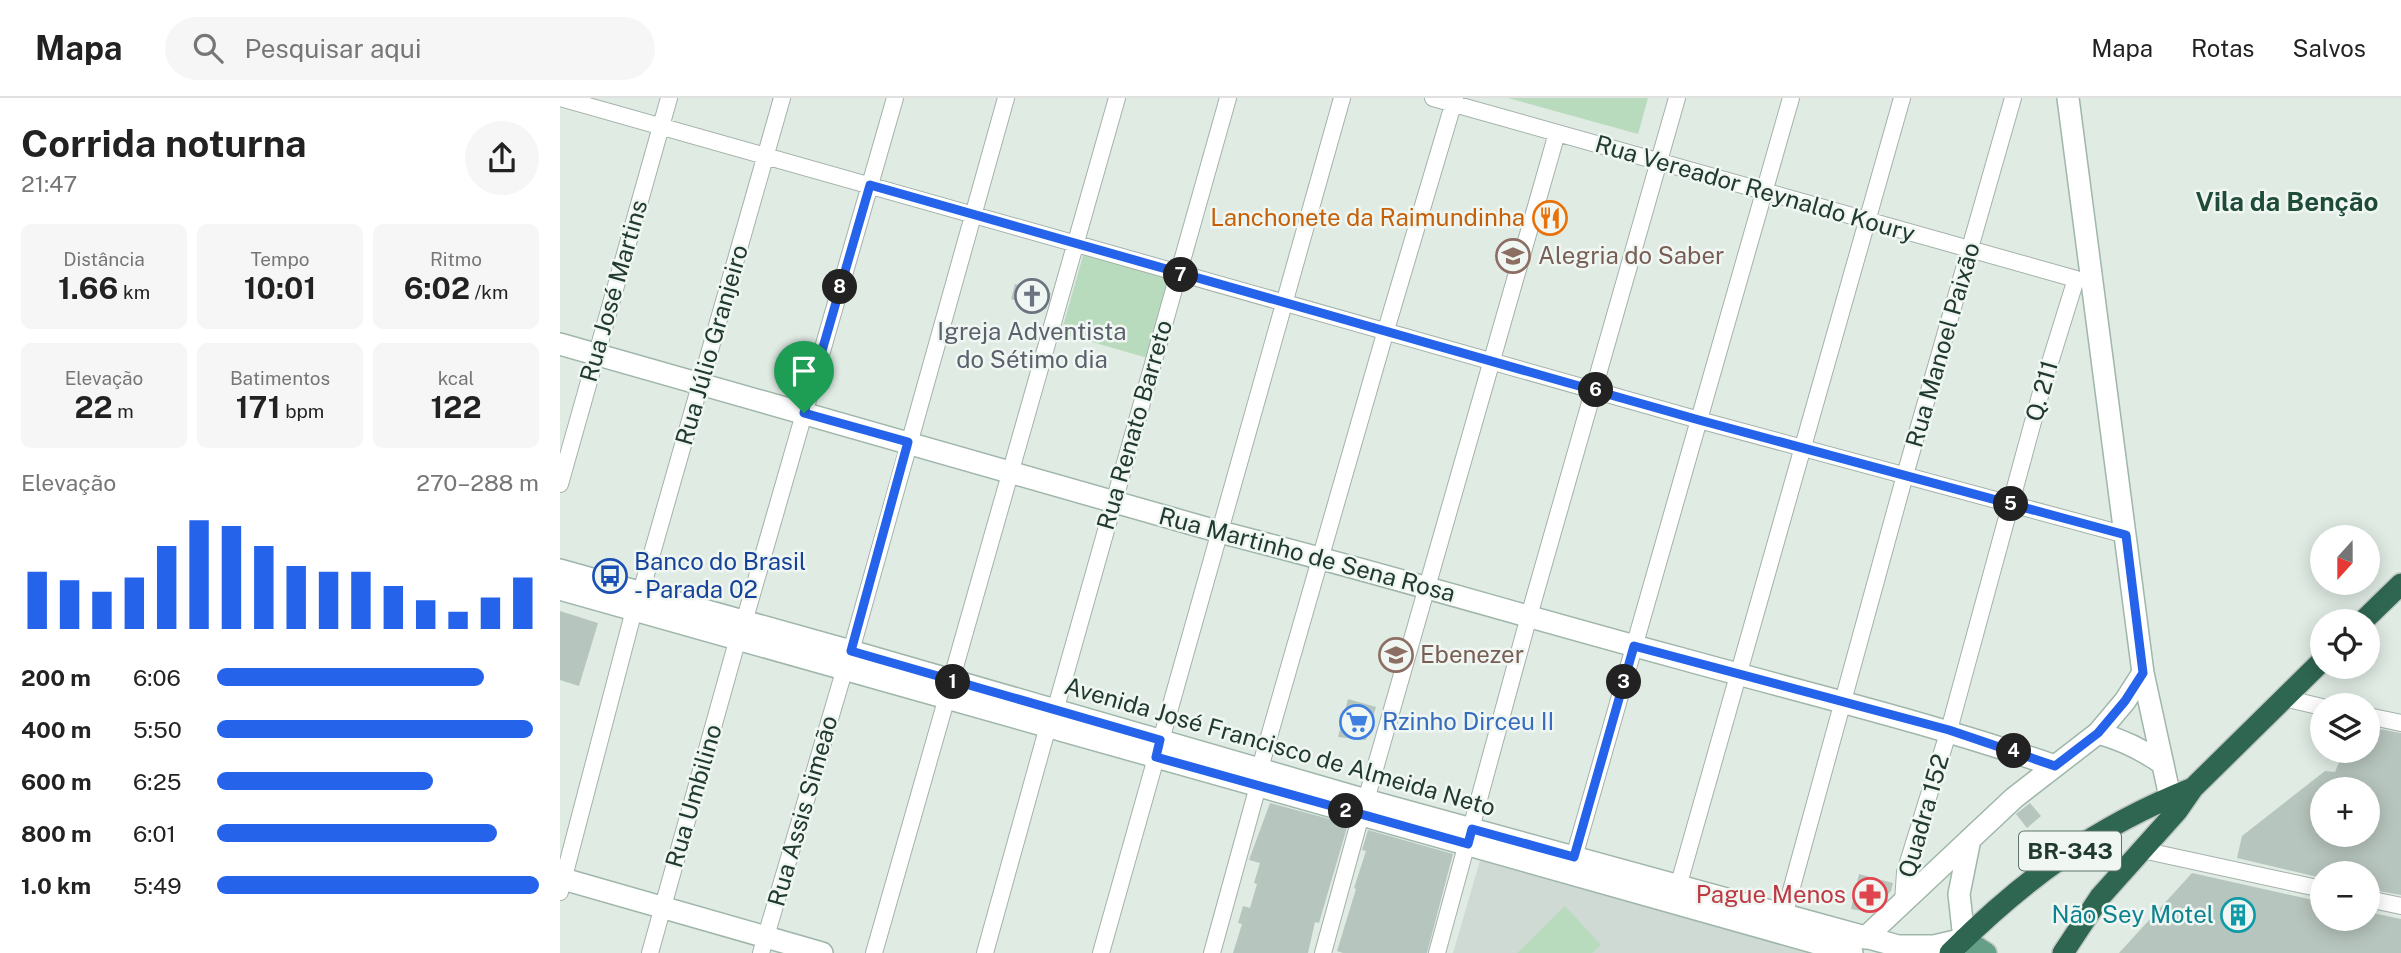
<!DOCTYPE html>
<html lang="pt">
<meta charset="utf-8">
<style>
body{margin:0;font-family:"Public Sans",sans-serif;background:#f6f6f6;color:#222;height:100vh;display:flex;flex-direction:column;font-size:26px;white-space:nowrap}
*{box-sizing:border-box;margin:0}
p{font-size:23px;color:#767676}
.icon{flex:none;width:38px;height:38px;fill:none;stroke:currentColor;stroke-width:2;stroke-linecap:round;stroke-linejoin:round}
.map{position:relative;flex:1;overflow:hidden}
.sheet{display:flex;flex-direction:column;background:#fff;width:560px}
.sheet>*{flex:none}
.needle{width:46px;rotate:201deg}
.controls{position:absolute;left:1750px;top:427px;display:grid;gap:14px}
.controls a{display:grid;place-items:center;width:70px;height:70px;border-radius:50%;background:#fff;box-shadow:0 4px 18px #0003;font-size:35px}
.pin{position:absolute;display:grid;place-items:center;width:60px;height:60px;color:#fff;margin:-72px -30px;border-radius:50% 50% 50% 0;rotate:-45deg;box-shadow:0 0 7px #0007}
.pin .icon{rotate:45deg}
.km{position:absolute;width:35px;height:35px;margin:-18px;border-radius:50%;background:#222;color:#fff;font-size:19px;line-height:35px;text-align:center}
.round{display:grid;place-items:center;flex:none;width:74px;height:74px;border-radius:37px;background:#f6f6f6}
.headline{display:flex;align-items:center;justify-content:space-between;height:119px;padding:0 21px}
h1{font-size:38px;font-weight:700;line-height:52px}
.stats{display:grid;grid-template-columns:repeat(3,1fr);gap:10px;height:119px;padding:7px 21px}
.stats div{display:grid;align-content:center;border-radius:10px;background:#f6f6f6;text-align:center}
.stats b{font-size:30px;font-weight:700}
.stats small{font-size:19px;font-weight:400}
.stats p{font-size:19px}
.chart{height:196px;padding:14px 21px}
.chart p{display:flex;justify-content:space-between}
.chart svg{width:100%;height:126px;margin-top:7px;stroke:#2563eb;stroke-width:6}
ul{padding:0 21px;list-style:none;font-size:23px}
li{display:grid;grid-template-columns:112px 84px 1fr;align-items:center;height:52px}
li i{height:18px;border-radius:9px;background:#2563eb}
header{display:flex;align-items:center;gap:42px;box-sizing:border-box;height:98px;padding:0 35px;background:#fff;border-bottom:2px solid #e0e0e0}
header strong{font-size:33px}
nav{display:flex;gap:38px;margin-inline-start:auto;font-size:24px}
.search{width:490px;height:63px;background:#f6f6f6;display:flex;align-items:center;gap:18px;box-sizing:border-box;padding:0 24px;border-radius:38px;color:#767676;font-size:26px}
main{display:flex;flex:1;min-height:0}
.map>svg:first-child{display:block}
</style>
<header>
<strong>Mapa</strong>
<div class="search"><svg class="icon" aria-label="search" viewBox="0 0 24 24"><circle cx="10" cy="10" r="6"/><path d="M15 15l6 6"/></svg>Pesquisar aqui</div>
<nav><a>Mapa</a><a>Rotas</a><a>Salvos</a></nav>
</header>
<main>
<section class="sheet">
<div class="headline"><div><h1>Corrida noturna</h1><p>21:47</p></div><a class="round"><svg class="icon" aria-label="share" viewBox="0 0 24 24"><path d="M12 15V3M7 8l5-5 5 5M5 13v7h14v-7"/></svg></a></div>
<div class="stats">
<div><p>Distância</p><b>1.66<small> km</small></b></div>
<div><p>Tempo</p><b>10:01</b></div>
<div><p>Ritmo</p><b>6:02<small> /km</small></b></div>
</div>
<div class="stats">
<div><p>Elevação</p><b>22<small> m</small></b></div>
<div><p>Batimentos</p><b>171<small> bpm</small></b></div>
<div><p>kcal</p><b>122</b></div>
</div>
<div class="chart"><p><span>Elevação</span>270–288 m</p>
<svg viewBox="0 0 160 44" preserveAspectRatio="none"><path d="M5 44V24M15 44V27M25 44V31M35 44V26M45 44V15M55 44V6M65 44V8M75 44V15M85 44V22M95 44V24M105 44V24M115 44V29M125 44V34M135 44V38M145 44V33M155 44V26"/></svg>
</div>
<ul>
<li><b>200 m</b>6:06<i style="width:83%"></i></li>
<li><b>400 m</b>5:50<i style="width:98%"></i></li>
<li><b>600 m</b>6:25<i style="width:67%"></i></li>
<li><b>800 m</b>6:01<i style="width:87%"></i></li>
<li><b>1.0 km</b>5:49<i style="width:100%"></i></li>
</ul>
</section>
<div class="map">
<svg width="1841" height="855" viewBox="0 0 1841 855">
<rect width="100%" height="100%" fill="#e0ebe4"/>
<!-- built -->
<path fill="#cedad3" d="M 921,759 L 1254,855 L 893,855 Z"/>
<!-- green -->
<path fill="#b9dbbd" d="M 948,0 L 1088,0 L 1078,36 Z
M 524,154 L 614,181 L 591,261 L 501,235 Z
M 1005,808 L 1041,847 L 1032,855 L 957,855 Z"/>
<!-- building -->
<path fill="#b6c5bd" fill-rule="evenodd" d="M 455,186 L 491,195 L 486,211 L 451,201 Z
M 0,513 L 38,525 L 19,588 L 0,582 Z
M 788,601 L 816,609 L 806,642 L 778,639 Z
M 1808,629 L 1841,635 L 1841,797 L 1808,791 L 1808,775 L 1762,775 L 1762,780 L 1677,760 L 1682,738 L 1765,673 L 1775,674 L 1784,653 L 1808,653 ZM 1762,691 L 1808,691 L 1808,737 L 1762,737 Z
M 710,705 L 788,726 L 759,825 L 755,824 L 748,855 L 673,855 L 682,826 L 678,825 L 683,808 L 690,810 L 697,786 L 694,785 L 700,765 L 689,762 Z
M 1470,705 L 1481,718 L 1467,730 L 1456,716 Z
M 808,732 L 893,756 L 867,855 L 783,855 L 777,853 L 796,791 L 794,790 L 806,753 L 802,752 Z
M 1632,775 L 1762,804 L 1762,821 L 1808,821 L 1808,814 L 1841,821 L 1841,855 L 1559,855 Z
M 1299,776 L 1333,785 L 1331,793 L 1323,802 L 1303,813 L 1291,811 Z"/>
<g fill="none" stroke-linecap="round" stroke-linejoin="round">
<!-- street casing -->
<g stroke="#a3b2aa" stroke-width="18">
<path id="street" d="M 0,0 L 1139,322 L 1566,437
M 873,0 L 1516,181 L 1483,287 L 1389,632 L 1345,774 L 1343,804
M 0,386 L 109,0
M 81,494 L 222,0
M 184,524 L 335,0
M 291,553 L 446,0
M 391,583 L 557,0
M 1724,600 L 1762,609
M 495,613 L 668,0
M 1808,618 L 1841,625
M 700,670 L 826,232 L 895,0
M 806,702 C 871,480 932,257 997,35
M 1582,752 L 1762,791
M 1014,759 L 1231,0
M 1118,789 L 1342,0
M 0,794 L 74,512
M 1808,801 L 1841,808
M 1224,818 L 1345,377 L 1453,0
M 90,855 L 178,540
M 201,855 L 285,570
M 314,855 L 387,599
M 425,855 L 488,628
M 541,855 L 782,0
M 652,855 L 698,688
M 763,855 L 801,717
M 877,855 L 969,518 L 1117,0"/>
</g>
<!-- secondary casing -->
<g stroke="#9fb6aa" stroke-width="24">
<path id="secondary" d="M 1508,0 L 1583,575 L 1610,699
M 0,246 L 660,434 C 814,473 966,519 1119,560 C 1245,595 1371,625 1495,668
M 0,472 L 291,553 L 806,702 L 1338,848 L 1374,848 L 1404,841 L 1399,796 L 1410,741
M 0,491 L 1292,855
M 1538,635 C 1563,642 1582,651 1603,666
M 0,780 L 262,855
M 1305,840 L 1454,700 L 1538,635 L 1565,603 L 1583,575"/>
</g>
<!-- primary casing -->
<g stroke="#c1c8c5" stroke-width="24">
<path id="primary" d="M 1404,841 L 1426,855"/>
</g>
<!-- highway casing -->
<g stroke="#c1c8c5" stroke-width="24">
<path id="highway" d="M 1803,523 L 1841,486
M 1390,855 C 1463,782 1536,728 1633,690
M 1503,855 L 1540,799 L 1617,713 L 1633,690 L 1762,563"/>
</g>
<!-- street -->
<use href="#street" stroke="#fff" stroke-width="16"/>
<!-- secondary -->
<use href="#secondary" stroke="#fff" stroke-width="21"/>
<!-- primary -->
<use href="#primary" stroke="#669f87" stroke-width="21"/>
<!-- highway -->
<use href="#highway" stroke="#2e6651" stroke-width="21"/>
</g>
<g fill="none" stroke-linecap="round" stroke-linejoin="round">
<!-- route casing -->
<g stroke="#fff" stroke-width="14">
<path id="route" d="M 310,87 L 1139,322 L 1566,437 L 1583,575 L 1565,603 L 1538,635 L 1495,668 L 1389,632 L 1074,548 L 1014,759 L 912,731 L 908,746 L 596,659 L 600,642 L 291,553 L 348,344 L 244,315 Z"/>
</g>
<!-- route -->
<use href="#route" stroke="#2563eb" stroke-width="9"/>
</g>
<!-- icons -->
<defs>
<g id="restaurant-ring" transform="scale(1.75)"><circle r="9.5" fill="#f0f7f3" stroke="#e8710a" stroke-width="1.5"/><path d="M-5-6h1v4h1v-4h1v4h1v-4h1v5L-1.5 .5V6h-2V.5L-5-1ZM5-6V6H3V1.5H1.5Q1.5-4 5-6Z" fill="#e8710a"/></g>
<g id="school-ring" transform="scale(1.75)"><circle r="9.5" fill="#f0f7f3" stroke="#8d6e63" stroke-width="1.5"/><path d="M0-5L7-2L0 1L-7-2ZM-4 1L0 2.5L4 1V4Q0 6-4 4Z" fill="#8d6e63"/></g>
<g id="church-ring" transform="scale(1.75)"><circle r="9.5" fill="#f0f7f3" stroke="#6b7280" stroke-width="1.5"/><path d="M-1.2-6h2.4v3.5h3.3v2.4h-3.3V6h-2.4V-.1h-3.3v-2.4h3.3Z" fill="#6b7280"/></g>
<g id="bus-ring" transform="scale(1.75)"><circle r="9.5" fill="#f0f7f3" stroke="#1a4fb4" stroke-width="1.5"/><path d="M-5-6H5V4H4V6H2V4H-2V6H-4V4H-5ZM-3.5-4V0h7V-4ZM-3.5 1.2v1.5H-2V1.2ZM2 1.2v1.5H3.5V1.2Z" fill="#1a4fb4"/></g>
<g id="supermarket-ring" transform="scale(1.75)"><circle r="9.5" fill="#f0f7f3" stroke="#3f7fe0" stroke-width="1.5"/><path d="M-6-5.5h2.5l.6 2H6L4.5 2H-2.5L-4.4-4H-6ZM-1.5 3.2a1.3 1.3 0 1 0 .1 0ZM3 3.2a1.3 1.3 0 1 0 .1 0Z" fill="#3f7fe0"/></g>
<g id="pharmacy-ring" transform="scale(1.75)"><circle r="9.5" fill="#f0f7f3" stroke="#e0444e" stroke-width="1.5"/><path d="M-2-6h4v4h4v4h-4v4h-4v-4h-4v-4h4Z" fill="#e0444e"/></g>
<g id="building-ring" transform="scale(1.75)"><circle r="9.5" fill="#f0f7f3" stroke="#0f9aa8" stroke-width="1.5"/><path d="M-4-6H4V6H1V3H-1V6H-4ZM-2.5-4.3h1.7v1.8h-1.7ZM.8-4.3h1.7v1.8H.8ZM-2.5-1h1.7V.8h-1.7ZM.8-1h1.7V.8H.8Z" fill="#0f9aa8"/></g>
</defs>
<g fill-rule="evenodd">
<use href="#restaurant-ring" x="990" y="120"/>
<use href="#school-ring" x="953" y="158"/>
<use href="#church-ring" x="472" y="198"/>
<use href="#bus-ring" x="50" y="478"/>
<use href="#school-ring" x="836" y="557"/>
<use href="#supermarket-ring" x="797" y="624"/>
<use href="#pharmacy-ring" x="1310" y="797"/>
<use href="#building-ring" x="1678" y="817"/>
</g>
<g text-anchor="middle" stroke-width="5" stroke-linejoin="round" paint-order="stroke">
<!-- shield labels -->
<rect fill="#f0f7f3" stroke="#5f736a" stroke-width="2" x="1459" y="733.5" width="102" height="39" rx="5"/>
<g font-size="23" font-weight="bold" fill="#213a30">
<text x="1510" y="761">BR-343</text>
</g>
<!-- street labels -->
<g font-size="24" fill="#213a30" stroke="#f0f7f3">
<text transform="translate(1195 91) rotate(16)" y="8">Rua Vereador Reynaldo Koury</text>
<text transform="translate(54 193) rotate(-74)" y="8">Rua José Martins</text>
<text transform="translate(152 247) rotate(-74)" y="8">Rua Júlio Granjeiro</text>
<text transform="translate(1383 247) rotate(-74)" y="8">Rua Manoel Paixão</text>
<text transform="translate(1482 293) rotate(-74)" y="8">Q. 211</text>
<text transform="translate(575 327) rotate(-74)" y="8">Rua Renato Barreto</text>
<text transform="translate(747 457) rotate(15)" y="8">Rua Martinho de Sena Rosa</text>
<text transform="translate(720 649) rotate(16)" y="8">Avenida José Francisco de Almeida Neto</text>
<text transform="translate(134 698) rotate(-74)" y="8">Rua Umbilino</text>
<text transform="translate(243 713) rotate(-74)" y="8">Rua Assis Simeão</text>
<text transform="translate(1364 718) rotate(-74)" y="8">Quadra 152</text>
</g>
<!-- food labels -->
<g font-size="24" fill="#c56008" stroke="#f0f7f3" text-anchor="end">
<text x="965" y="128">Lanchonete da Raimundinha</text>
</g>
<!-- education labels -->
<g font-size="24" fill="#785e54" stroke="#f0f7f3" text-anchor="start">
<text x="978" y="166">Alegria do Saber</text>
<text x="860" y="565">Ebenezer</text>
</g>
<!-- worship labels -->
<g font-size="24" fill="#5b616d" stroke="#f0f7f3">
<text x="472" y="242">Igreja Adventista<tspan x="472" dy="28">do Sétimo dia</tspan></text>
</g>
<!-- transit labels -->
<g font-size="24" fill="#164399" stroke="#f0f7f3" text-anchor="start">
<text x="74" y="472">Banco do Brasil<tspan x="74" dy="28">- Parada 02</tspan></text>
</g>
<!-- shop labels -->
<g font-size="24" fill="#366cbe" stroke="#f0f7f3" text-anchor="start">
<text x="822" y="632">Rzinho Dirceu II</text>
</g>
<!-- health labels -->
<g font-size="24" fill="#be3a42" stroke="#f0f7f3" text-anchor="end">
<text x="1286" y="805">Pague Menos</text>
</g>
<!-- culture labels -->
<g font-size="24" fill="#0d838f" stroke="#f0f7f3" text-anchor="end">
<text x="1654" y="825">Não Sey Motel</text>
</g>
<!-- neighbourhood labels -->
<g font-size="26" font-weight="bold" fill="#1e4c39" stroke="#f0f7f3">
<text x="1727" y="113">Vila da Benção</text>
</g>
</g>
</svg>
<div class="controls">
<a><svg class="needle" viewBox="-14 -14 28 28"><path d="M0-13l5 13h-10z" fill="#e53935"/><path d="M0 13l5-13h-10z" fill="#767676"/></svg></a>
<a><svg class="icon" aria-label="locate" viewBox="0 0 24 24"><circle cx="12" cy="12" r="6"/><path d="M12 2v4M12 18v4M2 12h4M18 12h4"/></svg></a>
<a><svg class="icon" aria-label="layers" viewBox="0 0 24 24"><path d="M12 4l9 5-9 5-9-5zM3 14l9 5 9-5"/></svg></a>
<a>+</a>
<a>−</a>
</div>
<div class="pin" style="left:244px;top:315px;background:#1e9e55"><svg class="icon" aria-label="arrive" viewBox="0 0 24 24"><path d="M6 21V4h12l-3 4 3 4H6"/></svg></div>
<b class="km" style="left:393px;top:584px">1</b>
<b class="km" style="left:786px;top:713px">2</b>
<b class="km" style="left:1064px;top:584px">3</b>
<b class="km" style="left:1454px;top:653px">4</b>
<b class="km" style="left:1451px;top:406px">5</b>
<b class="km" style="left:1036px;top:292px">6</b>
<b class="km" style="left:621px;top:177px">7</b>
<b class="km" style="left:280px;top:189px">8</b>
</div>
</main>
